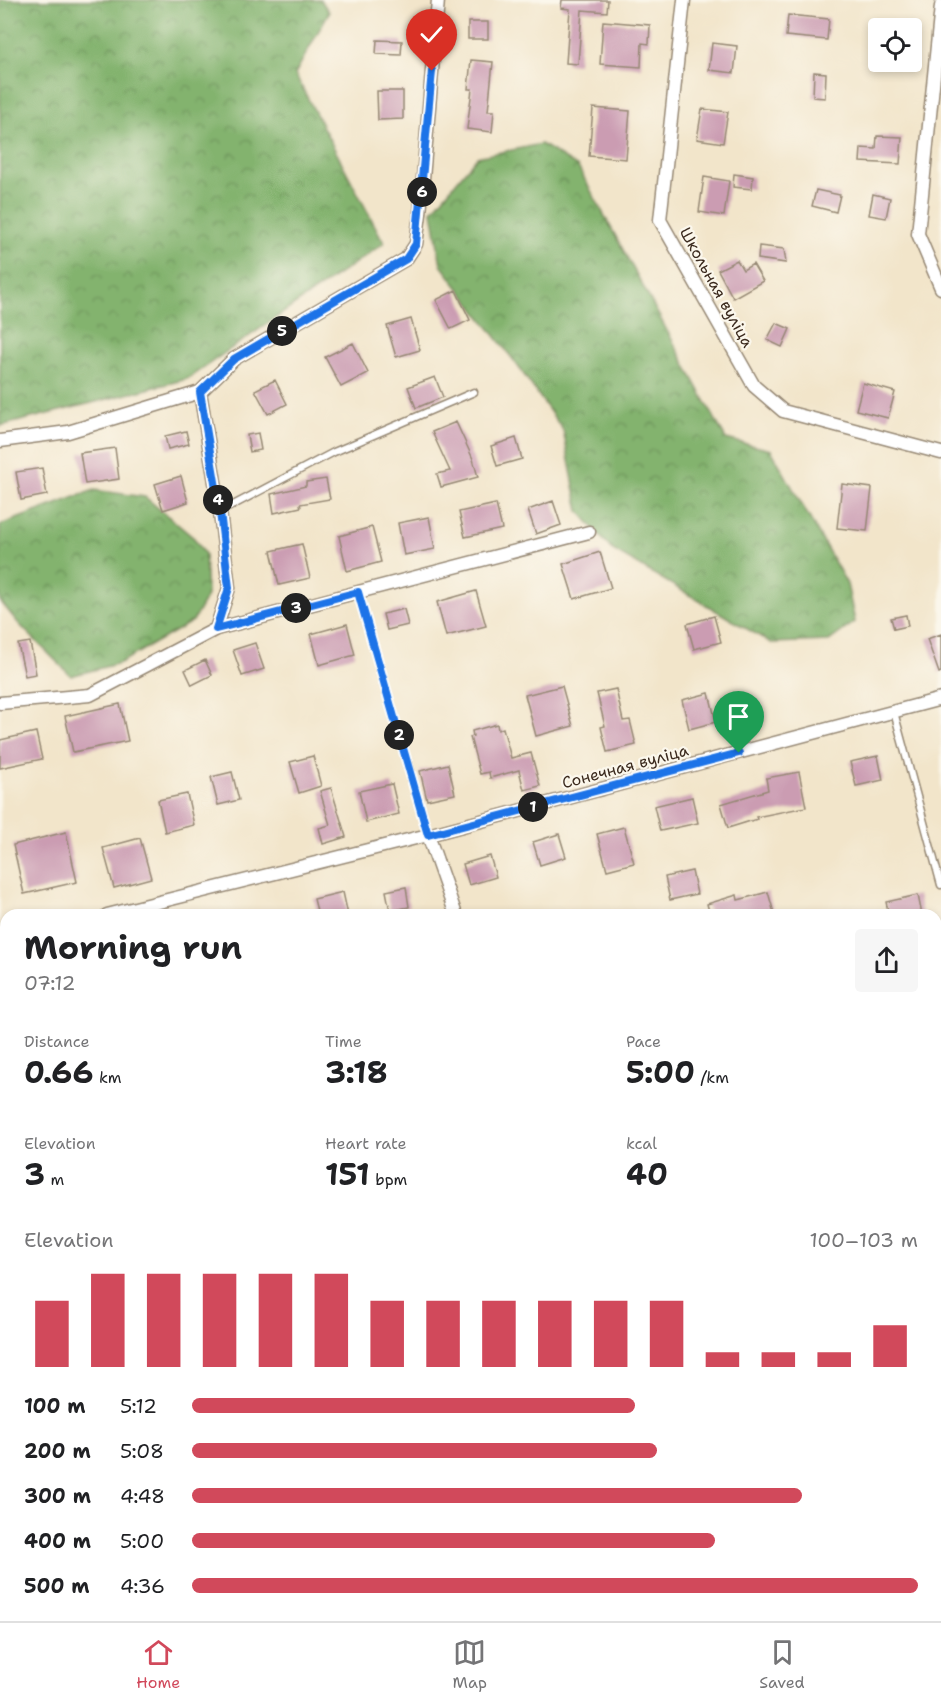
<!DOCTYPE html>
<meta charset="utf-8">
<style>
body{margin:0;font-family:"Shantell Sans",sans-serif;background:#f6f6f6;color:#202124;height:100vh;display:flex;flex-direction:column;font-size:22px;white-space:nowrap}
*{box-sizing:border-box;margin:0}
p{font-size:20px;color:#757577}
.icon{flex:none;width:33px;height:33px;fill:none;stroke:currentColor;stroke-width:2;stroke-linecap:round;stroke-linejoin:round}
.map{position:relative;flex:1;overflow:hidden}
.details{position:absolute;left:0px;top:909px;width:942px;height:712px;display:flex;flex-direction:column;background:#fff;border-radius:18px 18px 0 0;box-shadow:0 3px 9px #0003}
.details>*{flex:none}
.tools{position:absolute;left:868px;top:18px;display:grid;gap:12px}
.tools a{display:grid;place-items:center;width:54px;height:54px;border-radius:6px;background:#fff;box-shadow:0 3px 9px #0003;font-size:30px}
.pin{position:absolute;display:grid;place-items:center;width:51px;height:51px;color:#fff;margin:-62px -26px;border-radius:50% 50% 50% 0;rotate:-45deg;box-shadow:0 0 6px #0007}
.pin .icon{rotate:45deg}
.km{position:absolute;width:30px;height:30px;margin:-15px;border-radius:50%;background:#222;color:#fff;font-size:16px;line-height:30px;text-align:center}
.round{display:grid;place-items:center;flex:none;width:63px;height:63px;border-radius:6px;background:#f6f6f6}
.headline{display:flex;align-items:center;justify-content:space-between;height:102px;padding:0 24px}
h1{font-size:33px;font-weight:700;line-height:45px}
.stats{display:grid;grid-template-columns:repeat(3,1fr);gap:9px;height:102px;padding:6px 24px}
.stats div{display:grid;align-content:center}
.stats b{font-size:30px;font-weight:700}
.stats small{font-size:16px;font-weight:400}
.stats p{font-size:16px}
.chart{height:168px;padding:12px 24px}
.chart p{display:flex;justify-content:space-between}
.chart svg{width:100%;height:108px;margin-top:6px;stroke:#d1495b;stroke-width:6}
ul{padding:0 24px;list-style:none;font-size:20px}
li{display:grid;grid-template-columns:96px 72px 1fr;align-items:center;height:45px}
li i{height:15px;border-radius:8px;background:#d1495b}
.menu{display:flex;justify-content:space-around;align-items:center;height:84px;border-top:2px solid #e0e0e0;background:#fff;font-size:16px;color:#757577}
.menu a{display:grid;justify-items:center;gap:3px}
.menu .selected{color:#d1495b}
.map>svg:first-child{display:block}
</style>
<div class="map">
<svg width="941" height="1621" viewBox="0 0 941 1621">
<defs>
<pattern id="forest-crowns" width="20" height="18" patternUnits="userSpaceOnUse" patternTransform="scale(1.5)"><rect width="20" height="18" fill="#83b36e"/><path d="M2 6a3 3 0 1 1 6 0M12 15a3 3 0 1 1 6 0" fill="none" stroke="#6c925a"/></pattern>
</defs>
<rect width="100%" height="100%" fill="#fbf7ec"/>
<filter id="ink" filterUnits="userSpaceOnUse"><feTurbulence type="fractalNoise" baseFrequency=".0167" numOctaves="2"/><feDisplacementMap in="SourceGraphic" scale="12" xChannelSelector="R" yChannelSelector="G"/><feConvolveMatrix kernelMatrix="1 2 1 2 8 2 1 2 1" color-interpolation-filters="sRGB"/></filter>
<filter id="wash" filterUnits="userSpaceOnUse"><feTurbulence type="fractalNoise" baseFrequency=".008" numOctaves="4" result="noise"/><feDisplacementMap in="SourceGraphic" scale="24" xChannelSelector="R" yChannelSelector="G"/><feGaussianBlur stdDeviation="1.35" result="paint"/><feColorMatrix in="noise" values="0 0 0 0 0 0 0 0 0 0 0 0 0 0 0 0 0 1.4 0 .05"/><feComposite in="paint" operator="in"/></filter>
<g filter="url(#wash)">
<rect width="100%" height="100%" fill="#f2e5ca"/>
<!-- forest -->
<path fill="url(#forest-crowns)" stroke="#5f6e46" stroke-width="1.5" d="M 0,0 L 321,0 L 329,12 L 295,74 L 384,243 L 187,379 L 0,426 Z
M 541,144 L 578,167 L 726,439 L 771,450 L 847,584 L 855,622 L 829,641 L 771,643 L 611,549 L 579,511 L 563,430 L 515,362 L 441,265 L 432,211 L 477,157 Z
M 94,490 L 145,497 L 194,538 L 205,554 L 207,596 L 193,621 L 120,663 L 71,676 L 19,624 L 0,601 L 0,525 Z
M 6,1070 L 6,1511 L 0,1509 L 0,1071 Z
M 941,1218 L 941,1473 L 936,1473 L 936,1221 Z
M 0,1593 L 6,1595 L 6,1616 L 90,1616 L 113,1621 L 0,1621 Z
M 387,1616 L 676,1616 L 700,1621 L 408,1621 Z"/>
<g id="blocks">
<!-- building -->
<path fill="#cb9cb2" d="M 562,0 L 608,0 L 607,12 L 582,10 L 578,64 L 566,63 L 570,9 L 561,8 Z
M 788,15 L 829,19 L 827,40 L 786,36 Z
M 603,21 L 650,25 L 649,44 L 642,43 L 641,67 L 600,64 Z
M 468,22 L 488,22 L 488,39 L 468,39 Z
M 377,40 L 402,41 L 401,55 L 376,54 Z
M 712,43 L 737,46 L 734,73 L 709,70 Z
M 471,60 L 493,62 L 488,111 L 494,111 L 492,132 L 467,129 L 472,89 L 468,89 Z
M 814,72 L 826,73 L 825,98 L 813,97 Z
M 377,91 L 403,91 L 403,119 L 378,120 Z
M 593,108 L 630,111 L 626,159 L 589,156 Z
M 702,109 L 728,112 L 723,143 L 697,139 Z
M 877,136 L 902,137 L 900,164 L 860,162 L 861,148 L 876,149 Z
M 734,174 L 753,177 L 752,189 L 733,187 Z
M 704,177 L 729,181 L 724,216 L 699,212 Z
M 816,190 L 840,195 L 836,212 L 812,206 Z
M 873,194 L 890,198 L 886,218 L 869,215 Z
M 759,246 L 784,249 L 786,263 L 758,259 Z
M 737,260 L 743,270 L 753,264 L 763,281 L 733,298 L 718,270 Z
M 456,290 L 470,320 L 451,329 L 436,300 Z
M 411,319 L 420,350 L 396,357 L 387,326 Z
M 776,323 L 790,329 L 782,347 L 767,340 Z
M 353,343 L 368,373 L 341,387 L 325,357 Z
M 435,377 L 443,397 L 416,408 L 408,387 Z
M 275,380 L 287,404 L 268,414 L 255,390 Z
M 863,383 L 895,392 L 888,418 L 856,410 Z
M 456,422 L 473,459 L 478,477 L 441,487 L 437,474 L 450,471 L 432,432 Z
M 186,431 L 189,444 L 168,449 L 165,436 Z
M 258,433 L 261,450 L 250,452 L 247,435 Z
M 516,438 L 522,459 L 497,466 L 491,446 Z
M 115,448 L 119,479 L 85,484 L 80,453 Z
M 42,468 L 47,495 L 21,500 L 16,472 Z
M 181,476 L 188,502 L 163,510 L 155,484 Z
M 326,479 L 330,499 L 300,504 L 301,507 L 274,513 L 271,494 L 306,486 L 306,482 Z
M 842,484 L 872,488 L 867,531 L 837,528 Z
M 553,501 L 561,525 L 536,534 L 528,510 Z
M 496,504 L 502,529 L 465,537 L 459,512 Z
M 429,517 L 435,549 L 404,555 L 398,523 Z
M 372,527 L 381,562 L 347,571 L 339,536 Z
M 302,544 L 310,578 L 279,585 L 271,551 Z
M 600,552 L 611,588 L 574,599 L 563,564 Z
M 476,591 L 486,626 L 446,636 L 437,602 Z
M 404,609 L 408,625 L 387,630 L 383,614 Z
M 906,615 L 908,626 L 894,629 L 891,618 Z
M 714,616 L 721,642 L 694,649 L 687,624 Z
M 347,624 L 355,655 L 319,665 L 311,634 Z
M 941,634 L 941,672 L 939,673 L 927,639 Z
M 30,642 L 36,674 L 25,676 L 18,644 Z
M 255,643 L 264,669 L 242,676 L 233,650 Z
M 205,660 L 212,675 L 192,685 L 185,670 Z
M 562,686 L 573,726 L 536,736 L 525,695 Z
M 616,689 L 623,721 L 630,720 L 636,745 L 607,752 L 601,727 L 605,726 L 597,693 Z
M 709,693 L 716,722 L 689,729 L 682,700 Z
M 120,704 L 128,741 L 73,752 L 65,716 Z
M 497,724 L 498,730 L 503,728 L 511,758 L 531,753 L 540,786 L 524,790 L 519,770 L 490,778 L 489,772 L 480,774 L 470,737 L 473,736 L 472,731 Z
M 36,732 L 42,759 L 0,768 L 0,740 Z
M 313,756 L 321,786 L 299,793 L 290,762 Z
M 878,756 L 883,780 L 856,786 L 850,762 Z
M 448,764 L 455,794 L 427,800 L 420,771 Z
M 232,772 L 239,800 L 218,805 L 211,777 Z
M 799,772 L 806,807 L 756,817 L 757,819 L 728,828 L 721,804 L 768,790 L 766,778 Z
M 392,784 L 399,814 L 366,822 L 359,791 Z
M 331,788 L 346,837 L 323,844 L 319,828 L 330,825 L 320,791 Z
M 187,794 L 194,825 L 165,832 L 158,800 Z
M 692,797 L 698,823 L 660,831 L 654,806 Z
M 624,827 L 634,863 L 607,870 L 597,834 Z
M 66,832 L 77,882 L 24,894 L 13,845 Z
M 559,834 L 566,857 L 540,865 L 533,842 Z
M 140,838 L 151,878 L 114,888 L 103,848 Z
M 490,856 L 496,877 L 469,885 L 463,864 Z
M 692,871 L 697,894 L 670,900 L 665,877 Z
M 406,887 L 409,907 L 390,911 L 386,891 Z
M 343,892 L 348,915 L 318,915 L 314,899 Z
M 768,892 L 774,913 L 765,915 L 710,915 L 707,904 L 737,895 L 738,900 Z
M 918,895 L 922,915 L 889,915 L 886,902 Z"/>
</g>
</g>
<g filter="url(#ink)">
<use href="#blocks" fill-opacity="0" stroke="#968874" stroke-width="1.5"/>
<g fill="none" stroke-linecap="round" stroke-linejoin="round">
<!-- service casing -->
<g stroke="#968874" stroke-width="9">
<path id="service" d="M 220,512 L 334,452 L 474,392
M 358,592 L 428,835
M 894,712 L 941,885"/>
</g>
<!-- minor casing -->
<g stroke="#968874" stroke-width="15">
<path id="minor" d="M 684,0 L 660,220 L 754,386 L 783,411 L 941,453
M 941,6 L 918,234 L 941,288
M 200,392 L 220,512 L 229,588 L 216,629
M 0,441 L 68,432 L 200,392 L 234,359 L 406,259 L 416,244 L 420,214 L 438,0
M 0,703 L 90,695 L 216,629 L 589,532
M 428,835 L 456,915
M 107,915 L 428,835 L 941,699
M 0,937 L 6,936
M 936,946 L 941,943
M 936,1209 L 941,1206
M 855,1620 L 861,1621
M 421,1621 L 422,1616"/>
</g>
<!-- trunk casing -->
<g stroke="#968874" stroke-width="24">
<path id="trunk" d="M 0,1568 L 6,1570
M 188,1616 L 210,1621
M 250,1616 L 273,1621"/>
</g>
<!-- path -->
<path stroke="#968874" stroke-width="2" stroke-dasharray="4.5 4.5" stroke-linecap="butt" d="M 122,1616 L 142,1621"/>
<!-- service -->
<use href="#service" stroke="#fff" stroke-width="6"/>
<!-- minor -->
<use href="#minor" stroke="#fff" stroke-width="12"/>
<!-- trunk -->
<use href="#trunk" stroke="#f2c36a" stroke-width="21"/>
</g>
</g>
<g fill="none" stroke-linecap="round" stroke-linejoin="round" filter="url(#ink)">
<!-- route casing -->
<g stroke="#fff" stroke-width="12">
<path id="route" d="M 432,71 L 416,244 L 406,259 L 234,359 L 200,392 L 220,512 L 229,588 L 216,629 L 358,592 L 428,835 L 739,753"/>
</g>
<!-- route -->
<use href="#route" stroke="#1a73e8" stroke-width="8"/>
</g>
<g text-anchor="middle" stroke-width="4.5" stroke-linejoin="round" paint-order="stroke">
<!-- street labels -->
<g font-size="16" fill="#3b2a1e" stroke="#fbf7ec">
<text transform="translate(717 287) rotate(61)" y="6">Школьная вуліца</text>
<text transform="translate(625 766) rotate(-15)" y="6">Сонечная вуліца</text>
</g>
</g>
</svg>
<div class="tools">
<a><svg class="icon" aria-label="locate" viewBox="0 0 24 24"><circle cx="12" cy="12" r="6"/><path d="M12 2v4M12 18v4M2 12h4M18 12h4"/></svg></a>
</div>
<div class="pin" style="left:739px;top:753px;background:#1e9e55"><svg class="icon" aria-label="arrive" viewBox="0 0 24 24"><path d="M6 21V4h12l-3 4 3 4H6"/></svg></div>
<div class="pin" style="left:432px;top:71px;background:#d93025"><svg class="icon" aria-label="check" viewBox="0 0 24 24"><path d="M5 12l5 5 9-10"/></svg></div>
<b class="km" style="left:533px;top:807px">1</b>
<b class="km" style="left:399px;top:735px">2</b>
<b class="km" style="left:296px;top:608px">3</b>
<b class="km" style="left:218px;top:500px">4</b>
<b class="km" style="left:282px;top:331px">5</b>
<b class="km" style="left:422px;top:192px">6</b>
<section class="details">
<div class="headline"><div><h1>Morning run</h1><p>07:12</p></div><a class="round"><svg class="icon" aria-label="share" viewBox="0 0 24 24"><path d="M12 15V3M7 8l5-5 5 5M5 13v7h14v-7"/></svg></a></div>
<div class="stats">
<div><p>Distance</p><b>0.66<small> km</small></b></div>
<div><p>Time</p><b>3:18</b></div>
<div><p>Pace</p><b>5:00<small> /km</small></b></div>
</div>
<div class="stats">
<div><p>Elevation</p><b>3<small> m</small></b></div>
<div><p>Heart rate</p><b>151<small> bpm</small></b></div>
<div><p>kcal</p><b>40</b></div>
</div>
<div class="chart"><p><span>Elevation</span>100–103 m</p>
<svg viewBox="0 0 160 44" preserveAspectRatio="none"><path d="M5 44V17M15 44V6M25 44V6M35 44V6M45 44V6M55 44V6M65 44V17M75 44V17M85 44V17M95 44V17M105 44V17M115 44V17M125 44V38M135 44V38M145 44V38M155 44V27"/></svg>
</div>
<ul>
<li><b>100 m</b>5:12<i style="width:61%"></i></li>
<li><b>200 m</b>5:08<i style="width:64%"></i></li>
<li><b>300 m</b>4:48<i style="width:84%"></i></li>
<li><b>400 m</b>5:00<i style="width:72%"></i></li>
<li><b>500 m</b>4:36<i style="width:100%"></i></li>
</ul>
</section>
</div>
<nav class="menu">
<a class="selected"><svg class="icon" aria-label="home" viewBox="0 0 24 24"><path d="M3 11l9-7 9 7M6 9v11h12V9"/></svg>Home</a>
<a><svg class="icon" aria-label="map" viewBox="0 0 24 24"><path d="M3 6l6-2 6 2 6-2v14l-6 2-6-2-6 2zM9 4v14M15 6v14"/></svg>Map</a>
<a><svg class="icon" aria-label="saved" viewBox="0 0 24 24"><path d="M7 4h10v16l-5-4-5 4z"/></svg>Saved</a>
</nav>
